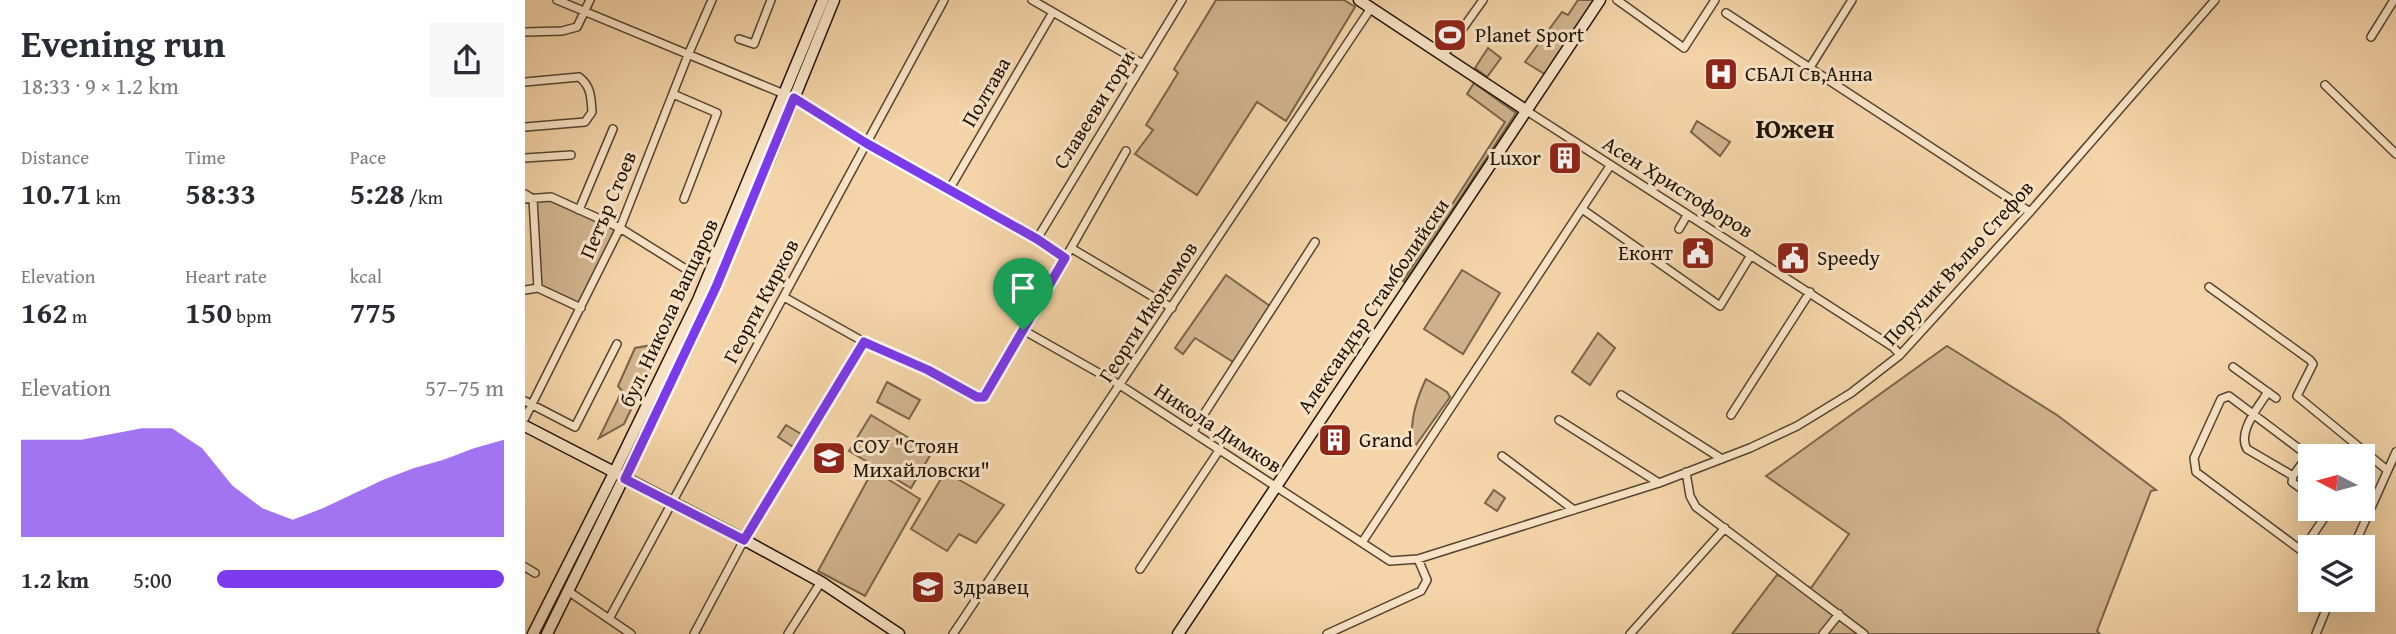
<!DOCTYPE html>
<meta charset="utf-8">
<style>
body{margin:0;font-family:"Gentium Book Plus",serif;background:#f7f7f7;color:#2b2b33;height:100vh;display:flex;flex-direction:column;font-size:26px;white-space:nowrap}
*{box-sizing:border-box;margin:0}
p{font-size:23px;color:#7c7c81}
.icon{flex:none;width:38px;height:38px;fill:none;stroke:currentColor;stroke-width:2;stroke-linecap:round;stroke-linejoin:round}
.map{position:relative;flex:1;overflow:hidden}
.drawer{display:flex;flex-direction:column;background:#fff;width:525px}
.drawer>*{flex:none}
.needle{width:46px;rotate:276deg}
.controls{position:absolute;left:1773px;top:444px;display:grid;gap:14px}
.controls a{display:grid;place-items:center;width:77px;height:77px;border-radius:0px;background:#fff;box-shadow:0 7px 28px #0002;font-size:35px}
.pin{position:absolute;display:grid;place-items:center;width:60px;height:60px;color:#fff;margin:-72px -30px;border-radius:50% 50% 50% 0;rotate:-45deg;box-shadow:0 0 7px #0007}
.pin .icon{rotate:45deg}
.round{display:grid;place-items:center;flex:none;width:74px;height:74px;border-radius:0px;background:#f7f7f7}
.overview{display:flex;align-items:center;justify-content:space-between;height:119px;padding:0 21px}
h1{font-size:38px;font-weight:700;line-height:52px}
.figures{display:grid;grid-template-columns:repeat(3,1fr);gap:10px;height:119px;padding:7px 21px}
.figures div{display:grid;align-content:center}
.figures b{font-size:30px;font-weight:700}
.figures small{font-size:19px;font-weight:400}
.figures p{font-size:19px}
.chart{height:196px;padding:14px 21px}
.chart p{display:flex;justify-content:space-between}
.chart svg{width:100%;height:126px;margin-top:7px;fill:#7c3aed;opacity:.7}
ul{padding:0 21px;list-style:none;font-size:23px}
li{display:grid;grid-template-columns:112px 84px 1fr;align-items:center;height:52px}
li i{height:18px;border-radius:9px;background:#7c3aed}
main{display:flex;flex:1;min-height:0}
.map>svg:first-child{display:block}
</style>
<main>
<section class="drawer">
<div class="overview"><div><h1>Evening run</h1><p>18:33 · 9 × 1.2 km</p></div><a class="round"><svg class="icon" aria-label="share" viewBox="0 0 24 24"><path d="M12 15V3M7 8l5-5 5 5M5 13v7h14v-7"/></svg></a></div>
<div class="figures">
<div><p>Distance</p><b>10.71<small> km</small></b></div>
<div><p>Time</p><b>58:33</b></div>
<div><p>Pace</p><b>5:28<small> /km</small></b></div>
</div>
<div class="figures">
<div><p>Elevation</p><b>162<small> m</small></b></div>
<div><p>Heart rate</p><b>150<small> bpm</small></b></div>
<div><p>kcal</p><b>775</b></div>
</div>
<div class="chart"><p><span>Elevation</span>57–75 m</p>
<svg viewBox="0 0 160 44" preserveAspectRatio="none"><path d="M0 44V10L10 10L20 10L30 8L40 6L50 6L60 13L70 26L80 34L90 38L100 34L110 29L120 24L130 20L140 17L150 13L160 10V44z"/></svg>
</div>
<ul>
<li><b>1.2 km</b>5:00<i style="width:100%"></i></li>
</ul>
</section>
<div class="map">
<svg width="1871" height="634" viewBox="0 0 1871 634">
<rect width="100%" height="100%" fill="#f4d4a8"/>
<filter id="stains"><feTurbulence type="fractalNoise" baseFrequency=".00286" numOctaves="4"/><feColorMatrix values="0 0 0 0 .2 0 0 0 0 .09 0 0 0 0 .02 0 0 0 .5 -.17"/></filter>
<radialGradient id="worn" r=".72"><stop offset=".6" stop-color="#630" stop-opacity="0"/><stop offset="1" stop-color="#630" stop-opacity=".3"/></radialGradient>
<!-- green -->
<path fill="#d0b38d" stroke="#78644a" stroke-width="2" d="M 691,0 L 819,0 L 830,7 L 761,121 L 732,102 L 672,195 L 610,154 L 628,130 L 621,125 L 653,73 L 649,69 Z
M 1053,0 L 1071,0 L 1021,75 L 1000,62 L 1037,12 L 1043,15 Z
M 963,48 L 976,58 L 962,77 L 950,68 Z
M 949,83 L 991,113 L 880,282 L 878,281 L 980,122 L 942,94 Z
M 1172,121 L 1205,142 L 1195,156 L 1166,132 Z
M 26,197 L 95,228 L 56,308 L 13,288 L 8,199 Z
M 937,270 L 975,293 L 938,354 L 899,329 Z
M 701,275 L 745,306 L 708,362 L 670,338 L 658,354 L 650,348 Z
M 1073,333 L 1090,348 L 1065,385 L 1047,372 Z
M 138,343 L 99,424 L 74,438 L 97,391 L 93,386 L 110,348 Z
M 1422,346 L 1532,415 L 1631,490 L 1626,491 L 1572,631 L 1575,634 L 1207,634 L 1252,575 L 1286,588 L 1324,534 L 1241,476 Z
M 901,379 L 922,392 L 925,397 L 891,445 L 888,443 C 884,421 892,398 901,379 Z
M 362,382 L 395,400 L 384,419 L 352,402 Z
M 346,415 L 407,452 L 386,488 L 324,451 Z
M 261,425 L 281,437 L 273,450 L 253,437 Z
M 348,470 L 395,499 L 340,596 L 293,571 Z
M 420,472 L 479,505 L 451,543 L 434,534 L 422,551 L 386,529 Z
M 969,490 L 980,498 L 972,511 L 960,503 Z"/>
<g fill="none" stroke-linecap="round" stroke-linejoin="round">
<!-- street casing -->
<g stroke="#544430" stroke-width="10">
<path id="street" d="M 32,0 L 259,94
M 507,0 L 618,64
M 1092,0 L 1159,48 L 1190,0
M 1201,13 L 1505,212
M 0,32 L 37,31 L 52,27 L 65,0
M 1846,37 L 1869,0
M 214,39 L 229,44 L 246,0
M 918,56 L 958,0
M 1284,69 L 1327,0
M 0,82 L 54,77 C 66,86 66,97 67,112 L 60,122 L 0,127
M 1800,85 L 1871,154
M 148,94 L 192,113 L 159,199
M 269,98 L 341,143 L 512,239 L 540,258 L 546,248 L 647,308
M 1002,111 L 1368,347 L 1375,355
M 0,158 L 46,155
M 424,190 L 528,12
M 0,194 L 8,199 L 13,288 L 56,308
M 0,199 L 26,197 L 95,228 L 164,271
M 1057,209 L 1195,306 L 1226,255
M 54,210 L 88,129
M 1154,229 L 1161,217 L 1165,216
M 512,239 L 657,0
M 546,248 L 601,151
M 1684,287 L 1785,360 L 1788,364 L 1772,396 L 1862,470
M 0,290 L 13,288
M 259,297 L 339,342 L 403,370 L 456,398 L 459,397 L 540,258
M 498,330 L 595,385 L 865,561 L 893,559 L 1134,483 L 1225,448 L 1272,426 L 1326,393 L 1375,355 L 1505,212 L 1690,0
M 1708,367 L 1751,398
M 1743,392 C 1734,406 1712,432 1722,449 L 1768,476 L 1767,482 L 1785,495
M 1096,395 L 1197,459
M 0,401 L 50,427 L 92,344
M 1206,415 L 1285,292
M 0,418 L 95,228 L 163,55 L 187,0
M 1034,420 L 1134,483
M 668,431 L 790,242
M 977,456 L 1049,510
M 1161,472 L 1165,496 L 1171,507 L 1339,634
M 1768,476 L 1783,455
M 838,541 L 1085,166
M 1828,548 L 1871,452
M 1777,551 L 1805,509
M 1785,557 L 1671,472 L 1669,458 L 1696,399 L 1704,396 L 1785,457
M 0,567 L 10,573
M 615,569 L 695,449
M 43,591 L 106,634
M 84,619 L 419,0
M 169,634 L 219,540 L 339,342
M 263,634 L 296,582
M 428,634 C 568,426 705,216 846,8
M 802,634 L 896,591 L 902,580 L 893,559
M 1105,634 L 1200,528
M 1298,634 L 1314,614
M 1791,634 L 1805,600"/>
</g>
<!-- secondary casing -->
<g stroke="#1f1408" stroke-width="13">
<path id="secondary" d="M 834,0 L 1002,111
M 0,426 L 203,531 L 296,582 L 374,634
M 8,634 L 89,473 L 173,300 L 298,0
M 22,634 L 164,345 L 244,160 L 309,0
M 653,634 L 1075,0"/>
</g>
<!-- street -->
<use href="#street" stroke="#f8e3c6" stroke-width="7"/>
<!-- secondary -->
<use href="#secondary" stroke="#f8e3c6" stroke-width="10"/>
</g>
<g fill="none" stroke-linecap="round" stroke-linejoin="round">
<!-- route casing -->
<g stroke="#fff" stroke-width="14">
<path id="route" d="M 269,98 L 341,143 L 512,239 L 540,258 L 459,397 L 452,397 L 403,370 L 339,342 L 219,540 L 100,479 L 191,287 Z"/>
</g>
<!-- route -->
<use href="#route" stroke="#7c3aed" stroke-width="9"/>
</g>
<!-- icons -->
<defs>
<g id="stadium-square" transform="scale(1.75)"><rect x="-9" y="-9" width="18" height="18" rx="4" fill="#8f2418" stroke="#f8e3c6"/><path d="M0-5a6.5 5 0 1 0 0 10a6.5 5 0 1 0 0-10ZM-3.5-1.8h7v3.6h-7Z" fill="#fff"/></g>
<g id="hospital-square" transform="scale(1.75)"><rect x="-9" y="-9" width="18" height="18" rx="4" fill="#8f2418" stroke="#f8e3c6"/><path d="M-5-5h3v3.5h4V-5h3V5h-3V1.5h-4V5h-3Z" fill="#fff"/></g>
<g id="building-square" transform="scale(1.75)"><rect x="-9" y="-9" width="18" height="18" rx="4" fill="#8f2418" stroke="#f8e3c6"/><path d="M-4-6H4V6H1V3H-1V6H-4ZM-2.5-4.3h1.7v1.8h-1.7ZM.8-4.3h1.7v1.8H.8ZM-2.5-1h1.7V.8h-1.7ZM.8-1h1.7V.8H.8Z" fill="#fff"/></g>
<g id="civic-square" transform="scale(1.75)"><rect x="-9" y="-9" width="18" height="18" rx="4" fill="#8f2418" stroke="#f8e3c6"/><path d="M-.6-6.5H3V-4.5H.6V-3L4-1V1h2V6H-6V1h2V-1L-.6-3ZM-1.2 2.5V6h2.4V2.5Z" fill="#fff"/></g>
<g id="school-square" transform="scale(1.75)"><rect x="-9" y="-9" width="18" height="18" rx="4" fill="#8f2418" stroke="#f8e3c6"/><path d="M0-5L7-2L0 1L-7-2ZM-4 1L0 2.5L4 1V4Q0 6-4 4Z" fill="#fff"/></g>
</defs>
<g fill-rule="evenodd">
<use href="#stadium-square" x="925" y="35"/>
<use href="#hospital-square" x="1196" y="74"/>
<use href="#building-square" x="1040" y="158"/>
<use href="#civic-square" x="1173" y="253"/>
<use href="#civic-square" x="1268" y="258"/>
<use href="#building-square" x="810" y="440"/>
<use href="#school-square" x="304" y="458"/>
<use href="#school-square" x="403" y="587"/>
</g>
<g text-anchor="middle" stroke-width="6" stroke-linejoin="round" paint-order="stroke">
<!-- poi labels -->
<g font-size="21" fill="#1f1408" stroke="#f8e3c6" text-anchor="start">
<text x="950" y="42">Planet Sport</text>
<text x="1220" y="81">СБАЛ Св,Анна</text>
<text x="1016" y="165" text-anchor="end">Luxor</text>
<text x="1148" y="260" text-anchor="end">Еконт</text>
<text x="1292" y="265">Speedy</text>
<text x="834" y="447">Grand</text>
<text x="328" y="453">СОУ "Стоян<tspan x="328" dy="24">Михайловски"</tspan></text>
<text x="428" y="594">Здравец</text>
</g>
<!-- street labels -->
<g font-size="21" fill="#1f1408" stroke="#f8e3c6">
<text transform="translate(461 92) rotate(-60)" y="7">Полтава</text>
<text transform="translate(569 110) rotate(-58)" y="7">Славееви гори</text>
<text transform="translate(1153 187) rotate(32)" y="7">Асен Христофоров</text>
<text transform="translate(83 205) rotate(-67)" y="7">Петър Стоев</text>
<text transform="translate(1433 263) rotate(-48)" y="7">Поручик Въльо Стефов</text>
<text transform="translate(236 301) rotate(-62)" y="7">Георги Кирков</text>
<text transform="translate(848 306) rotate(-56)" y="7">Александър Стамболийски</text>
<text transform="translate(623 312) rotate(-57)" y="7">Георги Икономов</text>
<text transform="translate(144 313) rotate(-65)" y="7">бул. Никола Вапцаров</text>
<text transform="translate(693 428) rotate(33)" y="7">Никола Димков</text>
</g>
<!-- district labels -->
<g font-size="28" font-weight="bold" fill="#1f1408" stroke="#f8e3c6">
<text x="1270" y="138">Южен</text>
</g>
</g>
<rect width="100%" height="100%" filter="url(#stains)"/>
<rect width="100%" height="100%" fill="url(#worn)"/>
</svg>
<div class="controls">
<a><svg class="needle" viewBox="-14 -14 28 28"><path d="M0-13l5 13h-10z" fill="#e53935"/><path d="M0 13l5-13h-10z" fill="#7c7c81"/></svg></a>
<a><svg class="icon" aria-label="layers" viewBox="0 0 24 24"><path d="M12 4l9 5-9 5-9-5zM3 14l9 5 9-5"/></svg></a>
</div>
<div class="pin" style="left:498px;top:330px;background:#1e9e55"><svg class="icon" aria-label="arrive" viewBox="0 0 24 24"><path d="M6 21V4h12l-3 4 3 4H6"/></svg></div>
</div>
</main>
